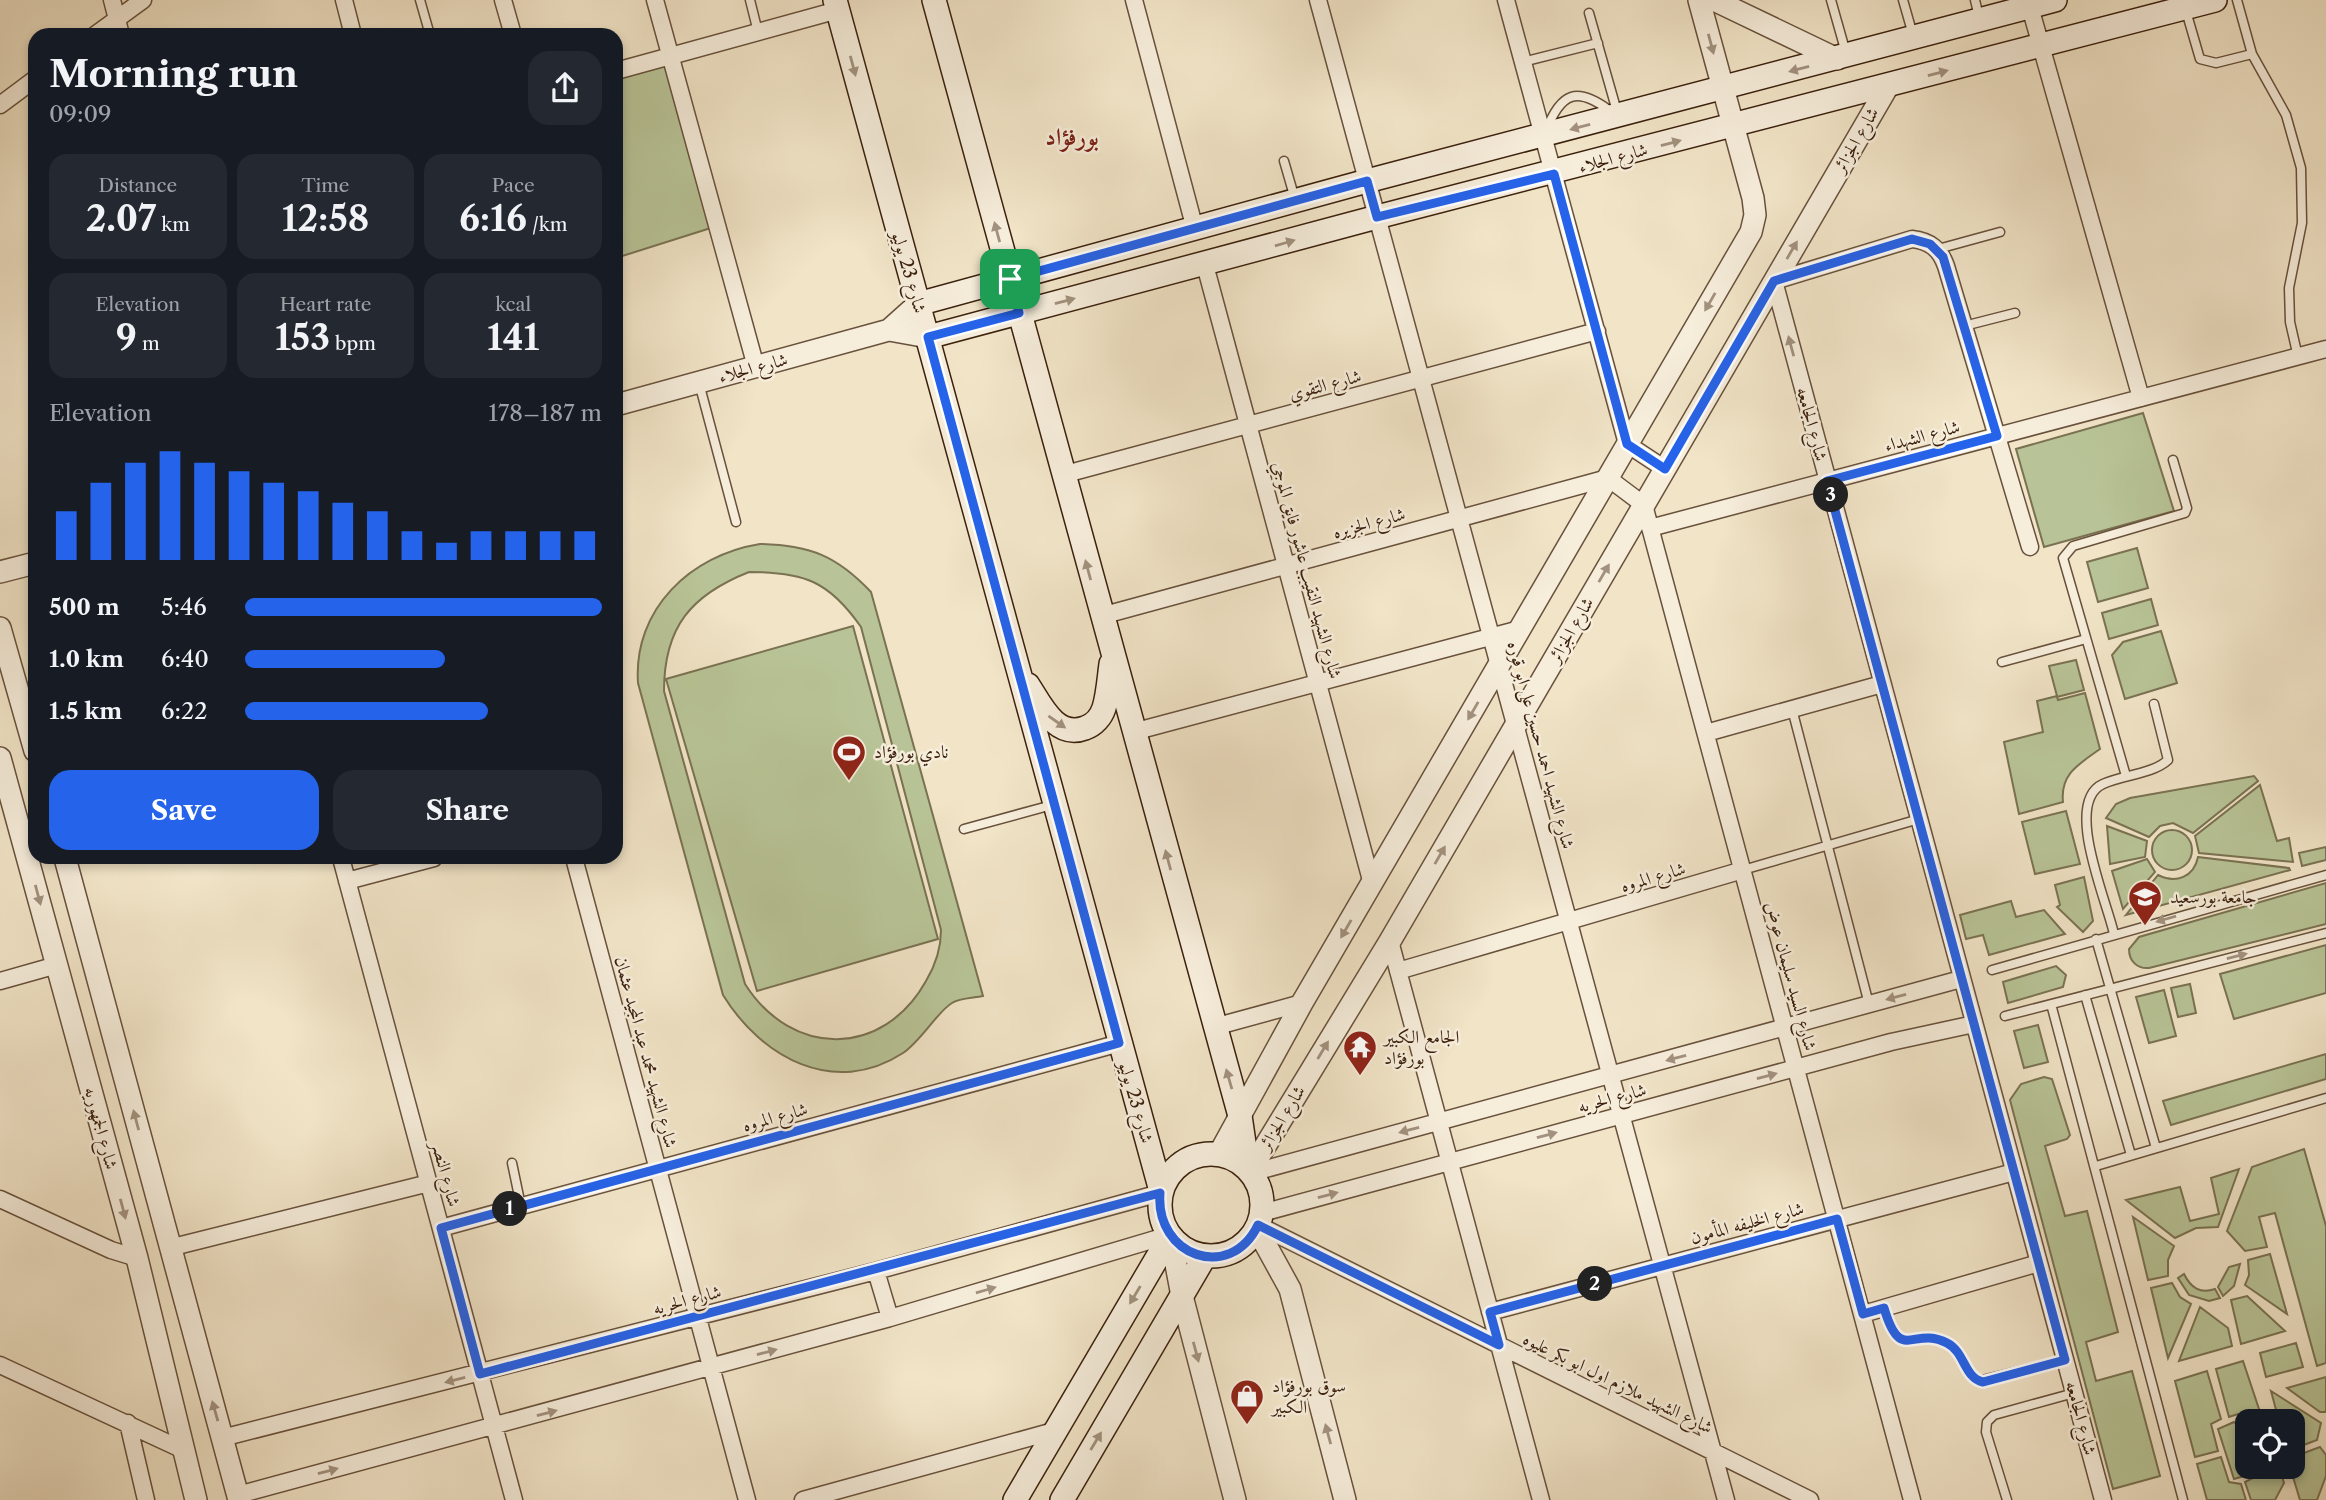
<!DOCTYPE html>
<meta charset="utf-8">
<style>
body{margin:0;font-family:"Libre Caslon Text",Amiri,serif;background:#242831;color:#f1f3f6;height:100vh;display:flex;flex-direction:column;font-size:26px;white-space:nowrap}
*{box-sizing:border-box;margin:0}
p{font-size:23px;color:#9ea1a6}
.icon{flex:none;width:38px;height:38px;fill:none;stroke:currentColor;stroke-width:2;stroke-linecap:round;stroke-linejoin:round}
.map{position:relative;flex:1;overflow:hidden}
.sheet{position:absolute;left:28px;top:28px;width:595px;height:836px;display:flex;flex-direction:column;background:#171b24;border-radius:21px;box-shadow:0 4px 10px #0003}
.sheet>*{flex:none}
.tools{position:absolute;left:2235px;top:1409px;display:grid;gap:14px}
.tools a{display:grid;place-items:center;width:70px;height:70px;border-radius:14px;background:#171b24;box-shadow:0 4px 10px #0003;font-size:35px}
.pin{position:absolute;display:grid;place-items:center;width:60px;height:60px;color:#fff;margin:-30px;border-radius:14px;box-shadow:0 4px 10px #0006}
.km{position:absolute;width:35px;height:35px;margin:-18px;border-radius:50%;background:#222;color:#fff;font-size:19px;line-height:35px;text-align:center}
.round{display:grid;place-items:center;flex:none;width:74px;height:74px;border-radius:21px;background:#242831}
.summary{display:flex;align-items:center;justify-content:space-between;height:119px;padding:0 21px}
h1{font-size:38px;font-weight:800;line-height:52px}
.stats{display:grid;grid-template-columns:repeat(3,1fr);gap:10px;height:119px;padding:7px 21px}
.stats div{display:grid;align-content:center;border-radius:18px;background:#242831;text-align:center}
.stats b{font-size:35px;font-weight:800}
.stats small{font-size:19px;font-weight:400}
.stats p{font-size:19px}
.chart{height:196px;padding:14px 21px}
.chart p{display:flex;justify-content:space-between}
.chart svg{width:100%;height:126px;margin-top:7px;stroke:#2563eb;stroke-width:6}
.primary-button{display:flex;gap:14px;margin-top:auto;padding:14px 21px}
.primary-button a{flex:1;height:80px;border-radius:21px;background:#2563eb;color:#fff;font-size:28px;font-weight:800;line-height:80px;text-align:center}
.primary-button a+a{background:#242831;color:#f1f3f6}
ul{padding:0 21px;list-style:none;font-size:23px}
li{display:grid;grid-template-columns:112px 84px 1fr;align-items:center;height:52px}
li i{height:18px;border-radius:9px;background:#2563eb}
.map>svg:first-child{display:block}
</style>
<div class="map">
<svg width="2326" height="1500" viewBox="0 0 2326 1500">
<rect width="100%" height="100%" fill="#f1e4c7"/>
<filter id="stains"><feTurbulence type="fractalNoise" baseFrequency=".00286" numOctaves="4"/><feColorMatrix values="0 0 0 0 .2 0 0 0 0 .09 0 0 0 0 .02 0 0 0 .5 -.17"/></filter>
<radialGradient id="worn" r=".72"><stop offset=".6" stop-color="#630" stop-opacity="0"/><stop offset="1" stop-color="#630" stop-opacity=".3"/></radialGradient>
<!-- green -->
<path fill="#b8c497" stroke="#7a7252" stroke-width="2" fill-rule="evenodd" d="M 670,57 L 717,226 L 616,258 L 616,71 Z
M 2143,413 L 2174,511 L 2044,547 L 2016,449 Z
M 760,544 C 810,545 837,556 871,592 L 983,996 C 974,998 959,998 952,1003 C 938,1011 921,1041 903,1053 C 834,1098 761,1057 723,995 L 638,683 C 633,609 691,555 760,544 ZM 749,572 C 804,572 829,581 861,627 L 941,930 C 941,948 935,966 926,981 C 883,1058 792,1058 745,984 L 664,691 C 664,627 691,595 749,572 Z
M 2137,548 L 2148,588 L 2098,602 L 2087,562 Z
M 2151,599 L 2158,625 L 2109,639 L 2102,613 Z
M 853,626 L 938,939 L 757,991 L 666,679 Z
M 2161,631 L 2177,683 L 2125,699 L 2112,655 L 2123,642 Z
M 2076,660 L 2084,690 L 2057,697 L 2058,700 L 2085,693 L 2100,749 C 2079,764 2060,774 2063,802 L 2019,814 L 2004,742 L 2043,732 L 2037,701 L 2057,696 L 2049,666 Z
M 2254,776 L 2258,781 L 2193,833 L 2173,823 L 2160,826 L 2149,837 L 2106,818 L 2116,804 L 2130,798 Z
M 2260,785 L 2277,841 L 2289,838 L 2293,862 L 2199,853 L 2195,836 Z
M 2066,811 L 2080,864 L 2035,874 L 2022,822 Z
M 2107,826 L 2147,841 L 2145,857 L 2110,864 Z
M2152 850a20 20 0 1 1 40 0a20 20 0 1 1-40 0Z
M 2326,847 L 2326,860 L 2302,866 L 2299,853 Z
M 2198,857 L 2289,868 L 2290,870 L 2126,915 L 2158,875 C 2176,884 2194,877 2198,857 Z
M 2147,859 L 2155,872 L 2123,909 L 2112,871 Z
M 2084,877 L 2093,921 L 2083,932 L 2057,907 L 2060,905 L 2055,885 Z
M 2326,883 L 2326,924 L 2149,968 C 2137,969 2129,961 2129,949 L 2139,937 Z
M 2011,901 L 2016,917 L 2044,910 L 2065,934 L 1989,955 L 1983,935 L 1966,939 L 1960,915 Z
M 2326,945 L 2326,993 L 2234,1019 L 2220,974 Z
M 2056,966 L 2066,975 L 2063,987 L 2008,1003 L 2003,982 Z
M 2190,984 L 2196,1013 L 2178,1017 L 2171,988 Z
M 2164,990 L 2176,1036 L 2149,1043 L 2136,997 Z
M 2038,1025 L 2048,1062 L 2024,1068 L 2014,1031 Z
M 2326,1054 L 2326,1079 L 2171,1125 L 2163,1101 Z
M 2044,1077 L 2052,1079 L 2070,1135 L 2067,1139 L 2045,1146 L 2065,1216 L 2087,1211 L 2118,1332 L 2086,1342 L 2096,1381 L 2132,1371 L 2160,1476 L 2113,1489 L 2010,1100 L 2021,1084 Z
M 2304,1149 L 2326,1226 L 2326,1363 L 2317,1366 L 2275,1213 L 2259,1217 L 2267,1247 L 2245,1251 L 2227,1231 L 2252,1167 Z
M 2239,1169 L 2218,1227 L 2196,1228 L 2175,1238 L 2126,1200 L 2180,1187 L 2190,1221 L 2219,1214 L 2211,1178 Z
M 2133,1217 L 2174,1246 L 2168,1260 L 2168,1276 L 2148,1280 Z
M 2270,1254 L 2287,1314 L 2245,1285 L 2249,1275 L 2248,1260 Z
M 2240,1264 L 2234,1286 L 2223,1296 L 2218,1287 L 2229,1267 Z
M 2184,1274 C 2191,1288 2200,1294 2215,1289 L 2220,1298 L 2209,1301 L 2189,1295 L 2178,1278 Z
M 2172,1283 L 2180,1297 L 2191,1304 L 2168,1358 L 2151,1288 Z
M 2247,1296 L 2285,1331 L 2241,1344 L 2231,1300 Z
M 2200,1307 L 2228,1328 L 2232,1346 L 2179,1361 Z
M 2296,1343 L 2303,1367 L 2266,1377 L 2260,1353 Z
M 2243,1361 L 2263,1421 L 2247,1421 L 2247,1443 L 2238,1414 L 2229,1417 L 2216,1369 Z
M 2207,1371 L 2221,1419 L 2211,1424 L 2218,1451 L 2195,1457 L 2175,1381 Z
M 2326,1377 L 2326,1412 L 2320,1412 L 2287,1388 Z
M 2271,1391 L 2321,1423 L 2317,1440 L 2293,1449 L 2292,1421 L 2279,1421 Z
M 2234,1422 L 2238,1425 L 2251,1474 L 2234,1479 L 2218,1429 Z
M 2320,1447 L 2326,1455 L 2326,1476 L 2317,1500 L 2300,1500 L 2290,1467 L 2293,1457 Z
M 2221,1457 L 2229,1482 L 2241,1484 L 2246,1500 L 2207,1500 L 2197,1464 Z
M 2279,1467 L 2284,1483 L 2275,1500 L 2251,1500 L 2245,1482 L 2255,1477 L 2254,1467 Z"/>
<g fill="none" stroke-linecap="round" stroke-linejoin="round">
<!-- service casing -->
<g stroke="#68513c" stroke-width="11">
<path id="service" d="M 420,0 L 430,35
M 750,0 L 758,32
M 1831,0 L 1846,53
M 1903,0 L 1913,35
M 1975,0 L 1979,17
M 2237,0 L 2252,54 L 2286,115 L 2301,168 L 2302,223 L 2289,288 L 2290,322 L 2298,357
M 2186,11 L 2200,59 L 2216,63 L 2252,54
M 1589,13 L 1618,115
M 1523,62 L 1598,43
M 1546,131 C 1561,92 1577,86 1610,111
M 1284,161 L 1295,199
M 1938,249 L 2000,232
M 1964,326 L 2015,313
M 699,383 L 736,522
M 2002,662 L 2086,639
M 1792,709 L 1869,1004
M 2126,776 L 2063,558 L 2073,546 L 2185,513 L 2187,508 L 2173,460
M 964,829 L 1052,805
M 1743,870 L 1919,819
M 2114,934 C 2107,901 2063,802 2103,784 C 2122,775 2153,774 2168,760 L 2154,704
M 2096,939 L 2156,1148
M 1992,970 L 2326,875
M 2085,995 L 2131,1155
M 2051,1004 L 2183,1500
M 2005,1016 L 2326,933
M 512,1163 L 521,1206
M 2096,1166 L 2326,1098
M 1884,1308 C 1902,1365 1914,1325 1948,1343 C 1965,1352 1964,1373 1978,1381 L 2065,1360
M 2007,1500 L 1986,1432 L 1987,1422 L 1994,1415 L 2074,1393"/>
</g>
<!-- minor casing -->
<g stroke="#68513c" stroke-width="19">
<path id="minor" d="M 112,0 L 121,35
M 344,0 L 353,35
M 503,0 L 513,35
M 655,0 L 756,367
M 1134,0 L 1195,229
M 1318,0 L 1726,1500
M 1506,0 L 1627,444 L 1665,469
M 2028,0 L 2141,398
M 95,35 L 143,0
M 616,71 L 838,10
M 0,105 L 35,79
M 1205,265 L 1372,884
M 1062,475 L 1597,331
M 1650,528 L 2326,349
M 2030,547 L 1946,266 C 1940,249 1930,241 1912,239 L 1774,281 L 2103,1500
M 1101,616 L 1608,478 L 1644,505 L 1912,1500
M 1133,732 L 1520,629
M 1706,733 L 1882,684
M 341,858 L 514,1500
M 574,858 L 747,1500
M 347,881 L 434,858
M 1390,941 L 1541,1500
M 1398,971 L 1743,870
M 0,981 L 57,965
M 1214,1027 L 1302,1003
M 1251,1173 L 1961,979
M 0,1199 L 111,1250 L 137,1258
M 1262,1213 L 1891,1042 L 1974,1024
M 1258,1225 L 1810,1500
M 441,1228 L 1120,1043
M 169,1248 L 429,1183
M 876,1271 L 890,1318
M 1490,1312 L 2014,1172
M 1863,1314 L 2039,1263
M 0,1365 L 181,1449
M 128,1423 L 146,1500
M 222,1438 L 876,1271 L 1160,1193
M 238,1495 L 890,1318 L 1169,1235
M 803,1500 L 1054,1431"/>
</g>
<!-- tertiary casing -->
<g stroke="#68513c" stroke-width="24">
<path id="tertiary" d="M 1714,0 L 1837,59
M 889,330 L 918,304
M 616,405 L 889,330 L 928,337
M 0,572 L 35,563
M 0,628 L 35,751
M 0,758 L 137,1258 L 196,1500
M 65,858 L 239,1500
M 1219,1154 L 1302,1003 L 1751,232 L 1755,215 L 1753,198 L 1699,0
M 1250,1171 L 1390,941 L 1888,86
M 1257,1229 L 1290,1289 L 1345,1500
M 1171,1238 L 1182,1296 L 1235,1500"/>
</g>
<!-- secondary casing -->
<g stroke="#3b200d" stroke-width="26">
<path id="secondary" d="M 835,0 L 1161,1191
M 934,0 L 1240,1116 L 1248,1170
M 918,304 L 1367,181 L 2055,0
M 928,337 L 1377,217 L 2215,0
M 1028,685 C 1041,705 1056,739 1085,728 C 1094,725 1101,717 1104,708 C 1108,695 1109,679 1111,664
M1160 1205a51 51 0 1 1 102 0a51 51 0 1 1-102 0Z
M 1015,1500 L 1170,1236
M 1062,1500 L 1205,1256"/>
</g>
<!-- service -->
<use href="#service" stroke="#f6eddb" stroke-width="8"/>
<!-- minor -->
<use href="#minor" stroke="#f6eddb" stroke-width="16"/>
<!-- tertiary -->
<use href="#tertiary" stroke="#f6eddb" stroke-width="21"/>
<!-- secondary -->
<use href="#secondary" stroke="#f6eddb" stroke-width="23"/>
</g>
<!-- one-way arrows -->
<defs><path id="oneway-solid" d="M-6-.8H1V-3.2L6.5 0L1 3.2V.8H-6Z" transform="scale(1.75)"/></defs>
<g fill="#a2917e">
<use href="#oneway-solid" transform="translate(1711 44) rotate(75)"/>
<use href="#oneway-solid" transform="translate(853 66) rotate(75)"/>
<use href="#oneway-solid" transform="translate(1799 69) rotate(165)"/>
<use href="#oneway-solid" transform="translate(1938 73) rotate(-15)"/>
<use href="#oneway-solid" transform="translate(1580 127) rotate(165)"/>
<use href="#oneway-solid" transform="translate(1671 143) rotate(-15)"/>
<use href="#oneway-solid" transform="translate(997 232) rotate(-105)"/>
<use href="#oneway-solid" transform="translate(1285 243) rotate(-16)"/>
<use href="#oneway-solid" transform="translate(1792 250) rotate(-60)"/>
<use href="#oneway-solid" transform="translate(1065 301) rotate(-15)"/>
<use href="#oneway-solid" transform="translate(1710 302) rotate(120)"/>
<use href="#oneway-solid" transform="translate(1791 346) rotate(-105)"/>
<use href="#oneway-solid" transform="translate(1088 570) rotate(-105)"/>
<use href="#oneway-solid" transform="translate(1604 573) rotate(-60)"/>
<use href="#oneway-solid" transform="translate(1473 711) rotate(120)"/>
<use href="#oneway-solid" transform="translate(1057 722) rotate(35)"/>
<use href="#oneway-solid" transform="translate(1440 855) rotate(-60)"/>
<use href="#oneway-solid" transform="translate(1168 860) rotate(-105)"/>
<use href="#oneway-solid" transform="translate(38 895) rotate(75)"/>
<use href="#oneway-solid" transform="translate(2166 919) rotate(164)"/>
<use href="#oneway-solid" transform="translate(1346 929) rotate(120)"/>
<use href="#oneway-solid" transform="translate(2237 956) rotate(-14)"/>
<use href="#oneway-solid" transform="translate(1896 997) rotate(165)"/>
<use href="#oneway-solid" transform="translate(1323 1050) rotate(-59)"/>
<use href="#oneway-solid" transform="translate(1676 1058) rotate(165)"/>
<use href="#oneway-solid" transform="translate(1767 1076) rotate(-15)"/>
<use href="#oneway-solid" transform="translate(1229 1079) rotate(-106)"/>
<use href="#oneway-solid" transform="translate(136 1120) rotate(-105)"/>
<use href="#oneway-solid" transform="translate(1409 1130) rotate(165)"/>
<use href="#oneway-solid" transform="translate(1547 1135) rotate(-15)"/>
<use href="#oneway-solid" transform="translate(1328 1195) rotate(-15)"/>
<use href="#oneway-solid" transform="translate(123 1209) rotate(75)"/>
<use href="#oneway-solid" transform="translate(986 1290) rotate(-16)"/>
<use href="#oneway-solid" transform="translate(1135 1295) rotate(121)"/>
<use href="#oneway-solid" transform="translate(767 1352) rotate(-15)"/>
<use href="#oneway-solid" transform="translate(1196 1352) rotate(75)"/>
<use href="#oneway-solid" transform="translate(455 1380) rotate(166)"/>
<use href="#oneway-solid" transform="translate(215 1411) rotate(-106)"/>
<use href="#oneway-solid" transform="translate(547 1413) rotate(-15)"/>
<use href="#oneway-solid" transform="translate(1328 1434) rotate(-105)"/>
<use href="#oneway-solid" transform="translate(1096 1441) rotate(-59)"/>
<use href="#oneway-solid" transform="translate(328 1471) rotate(-15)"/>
</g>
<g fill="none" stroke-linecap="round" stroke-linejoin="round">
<!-- route casing -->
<g stroke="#fff" stroke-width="14">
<path id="route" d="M 1554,174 L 1627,444 L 1665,469 L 1774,281 L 1912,239 L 1930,244 L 1943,257 L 1997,436 L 1827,481 L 2065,1360 L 1983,1382 C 1964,1378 1965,1352 1947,1343 C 1913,1325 1901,1365 1884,1308 L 1863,1314 L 1837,1219 L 1490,1312 L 1499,1345 L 1258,1225 C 1230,1283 1155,1256 1160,1193 L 480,1374 L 441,1228 L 1119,1043 L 928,337 L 1019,313 L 1010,279 L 1367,181 L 1377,217 Z"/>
</g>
<!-- route -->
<use href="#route" stroke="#2563eb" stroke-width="9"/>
</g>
<!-- icons -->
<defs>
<g id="stadium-pin" transform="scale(1.75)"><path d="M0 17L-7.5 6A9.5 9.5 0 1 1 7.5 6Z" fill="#8f2418" stroke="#f6eddb"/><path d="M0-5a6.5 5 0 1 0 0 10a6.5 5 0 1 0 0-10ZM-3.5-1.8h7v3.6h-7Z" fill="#fff"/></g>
<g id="university-pin" transform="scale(1.75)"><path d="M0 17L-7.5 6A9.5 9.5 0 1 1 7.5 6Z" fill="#8f2418" stroke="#f6eddb"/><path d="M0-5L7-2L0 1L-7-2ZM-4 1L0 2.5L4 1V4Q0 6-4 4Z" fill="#fff"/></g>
<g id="temple-pin" transform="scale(1.75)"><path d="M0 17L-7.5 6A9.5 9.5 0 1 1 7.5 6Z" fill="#8f2418" stroke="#f6eddb"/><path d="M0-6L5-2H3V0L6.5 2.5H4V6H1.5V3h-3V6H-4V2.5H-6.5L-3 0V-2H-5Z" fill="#fff"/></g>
<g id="shop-pin" transform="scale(1.75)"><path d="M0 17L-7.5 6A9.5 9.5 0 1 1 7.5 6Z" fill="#8f2418" stroke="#f6eddb"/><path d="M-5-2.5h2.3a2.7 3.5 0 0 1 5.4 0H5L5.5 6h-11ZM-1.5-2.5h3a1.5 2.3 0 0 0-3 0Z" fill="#fff"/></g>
</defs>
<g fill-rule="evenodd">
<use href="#stadium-pin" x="849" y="752"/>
<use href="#university-pin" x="2145" y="897"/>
<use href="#temple-pin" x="1360" y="1047"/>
<use href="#shop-pin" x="1247" y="1396"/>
</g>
<g text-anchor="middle" stroke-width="5" stroke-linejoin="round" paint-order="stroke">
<!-- street labels -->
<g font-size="18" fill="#3b200d" stroke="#f6eddb">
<text transform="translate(1856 140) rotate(-60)" y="6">شارع الجزائر</text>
<text transform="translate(1613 158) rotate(-15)" y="6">شارع الجلاء</text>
<text transform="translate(909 272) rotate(74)" y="6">شارع 23 يوليو</text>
<text transform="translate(753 368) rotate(-15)" y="6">شارع الجلاء</text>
<text transform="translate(1325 385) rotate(-15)" y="6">شارع التقوي</text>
<text transform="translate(1812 424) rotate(75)" y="6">شارع الجامعه</text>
<text transform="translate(1922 436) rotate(-15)" y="6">شارع الشهداء</text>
<text transform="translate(1369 523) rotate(-15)" y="6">شارع الجزيره</text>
<text transform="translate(1307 570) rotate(75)" y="6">شارع الشهيد النقيب عاشور فايق الموجي</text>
<text transform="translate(1571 630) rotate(-60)" y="6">شارع الجزائر</text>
<text transform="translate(1541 745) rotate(75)" y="6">شارع الشهيد احمد حسين على ابو قوره</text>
<text transform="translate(1653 877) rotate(-16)" y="6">شارع المروه</text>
<text transform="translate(1791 976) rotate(75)" y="6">شارع السيد سليمان عوض</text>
<text transform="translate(646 1052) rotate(75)" y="6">شارع الشهيد محمد عبد المجيد عثمان</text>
<text transform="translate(1612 1098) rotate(-15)" y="6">شارع الحريه</text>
<text transform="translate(1136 1102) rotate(74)" y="6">شارع 23 يوليو</text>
<text transform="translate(775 1117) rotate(-15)" y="6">شارع المروه</text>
<text transform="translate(1282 1118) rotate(-59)" y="6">شارع الجزائر</text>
<text transform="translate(101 1128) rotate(75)" y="6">شارع الجمهوريه</text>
<text transform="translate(446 1174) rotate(75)" y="6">شارع النصر</text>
<text transform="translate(1747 1223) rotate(-15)" y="6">شارع الخليفه المأمون</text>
<text transform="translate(687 1300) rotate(-15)" y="6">شارع الحريه</text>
<text transform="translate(1618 1383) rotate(26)" y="6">شارع الشهيد ملازم اول ابو بكر عليوه</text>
<text transform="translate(2081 1418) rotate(75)" y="6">شارع الجامعه</text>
</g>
<!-- poi labels -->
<g font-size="18" fill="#3b200d" stroke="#f6eddb" text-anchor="start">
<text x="874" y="758">نادي بورفؤاد</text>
<text x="2170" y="903">جامعة بورسعيد</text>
<text x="1384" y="1043">الجامع الكبير<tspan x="1384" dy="21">بورفؤاد</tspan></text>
<text x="1272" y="1392">سوق بورفؤاد<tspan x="1272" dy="21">الكبير</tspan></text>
</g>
<!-- district labels -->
<g font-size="24" font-weight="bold" fill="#7a1f14" stroke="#f6eddb">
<text x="1072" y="145">بورفؤاد</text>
</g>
</g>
<rect width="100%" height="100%" filter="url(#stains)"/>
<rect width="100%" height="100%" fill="url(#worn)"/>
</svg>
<div class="tools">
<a><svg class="icon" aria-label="locate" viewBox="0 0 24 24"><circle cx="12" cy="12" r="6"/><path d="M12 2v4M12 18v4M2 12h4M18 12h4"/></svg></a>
</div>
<div class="pin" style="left:1010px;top:279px;background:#1e9e55"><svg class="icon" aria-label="arrive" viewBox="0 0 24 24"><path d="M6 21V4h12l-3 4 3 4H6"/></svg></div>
<b class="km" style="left:510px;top:1209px">1</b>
<b class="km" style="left:1595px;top:1284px">2</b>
<b class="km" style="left:1831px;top:495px">3</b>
<section class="sheet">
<div class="summary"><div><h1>Morning run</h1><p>09:09</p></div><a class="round"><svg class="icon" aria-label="share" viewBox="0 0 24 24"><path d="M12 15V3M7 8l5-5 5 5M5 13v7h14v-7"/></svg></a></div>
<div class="stats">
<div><p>Distance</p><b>2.07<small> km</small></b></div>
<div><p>Time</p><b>12:58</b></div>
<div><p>Pace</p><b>6:16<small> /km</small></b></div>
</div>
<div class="stats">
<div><p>Elevation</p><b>9<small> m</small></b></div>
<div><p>Heart rate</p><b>153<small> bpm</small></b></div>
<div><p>kcal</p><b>141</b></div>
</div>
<div class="chart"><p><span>Elevation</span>178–187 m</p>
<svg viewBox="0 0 160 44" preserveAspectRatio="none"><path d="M5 44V27M15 44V17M25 44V10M35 44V6M45 44V10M55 44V13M65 44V17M75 44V20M85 44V24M95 44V27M105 44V34M115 44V38M125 44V34M135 44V34M145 44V34M155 44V34"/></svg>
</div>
<ul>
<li><b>500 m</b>5:46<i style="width:100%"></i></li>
<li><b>1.0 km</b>6:40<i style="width:56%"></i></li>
<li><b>1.5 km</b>6:22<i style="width:68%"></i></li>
</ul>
<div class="primary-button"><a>Save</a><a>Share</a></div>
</section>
</div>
